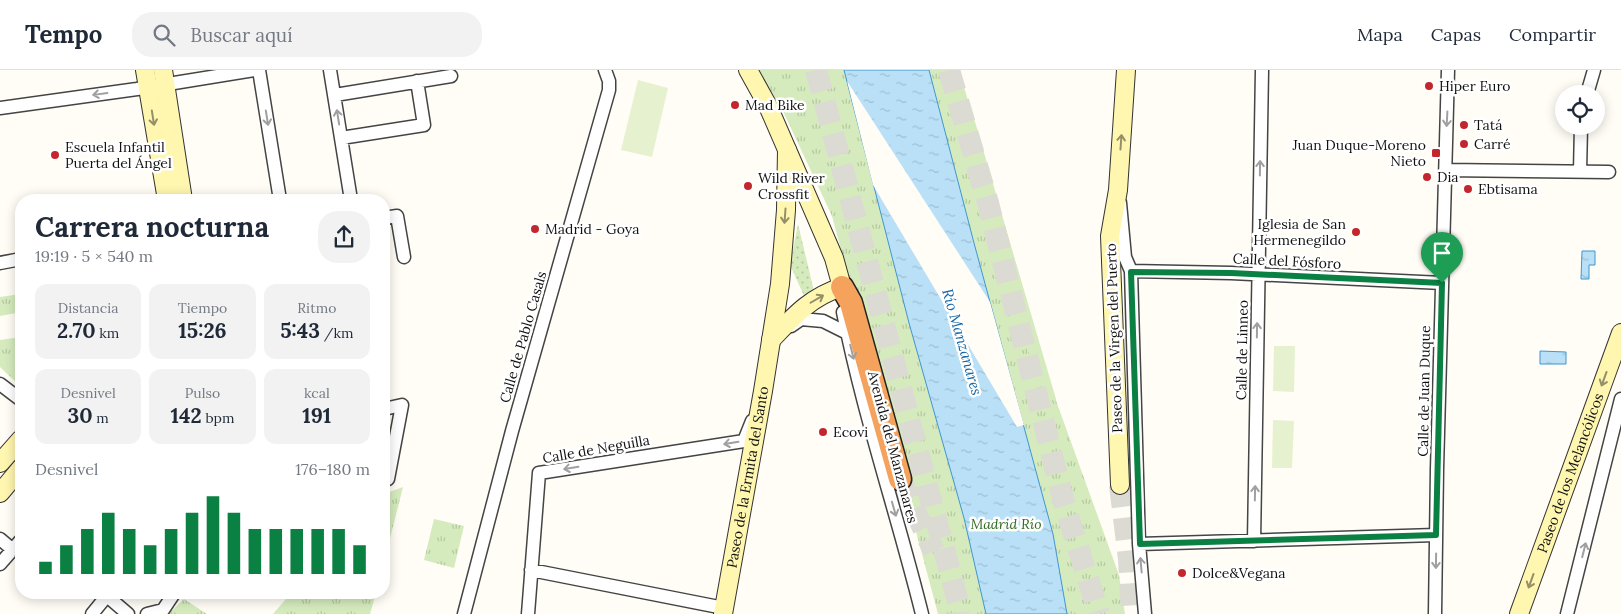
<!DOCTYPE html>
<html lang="es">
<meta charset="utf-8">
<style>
body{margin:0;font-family:Lora,serif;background:#f2f2f3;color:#1f2937;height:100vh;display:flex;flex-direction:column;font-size:19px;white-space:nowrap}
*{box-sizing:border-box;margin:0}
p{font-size:16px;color:#747a83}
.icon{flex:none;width:28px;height:28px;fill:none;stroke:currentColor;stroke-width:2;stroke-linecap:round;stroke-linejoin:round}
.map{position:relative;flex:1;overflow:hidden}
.side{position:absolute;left:15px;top:124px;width:375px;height:405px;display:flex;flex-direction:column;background:#fff;border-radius:20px;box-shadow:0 2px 12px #0003}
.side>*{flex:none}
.controls{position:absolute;left:1555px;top:15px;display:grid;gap:10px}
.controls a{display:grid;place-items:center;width:50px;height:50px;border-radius:50%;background:#fff;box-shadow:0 2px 12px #0003;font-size:25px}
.pin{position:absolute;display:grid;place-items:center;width:42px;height:42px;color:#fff;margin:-51px -21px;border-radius:50% 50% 50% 0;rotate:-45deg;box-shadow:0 0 5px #0007}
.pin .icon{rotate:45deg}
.round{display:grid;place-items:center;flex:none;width:52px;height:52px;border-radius:20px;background:#f2f2f3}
.overview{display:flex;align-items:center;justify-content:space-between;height:85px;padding:0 20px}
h1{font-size:28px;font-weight:700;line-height:38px}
.metrics{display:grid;grid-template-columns:repeat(3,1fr);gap:8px;height:85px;padding:5px 20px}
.metrics div{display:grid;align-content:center;border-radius:12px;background:#f2f2f3;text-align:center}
.metrics b{font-size:21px;font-weight:700}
.metrics small{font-size:14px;font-weight:400}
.metrics p{font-size:14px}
.chart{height:140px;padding:10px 20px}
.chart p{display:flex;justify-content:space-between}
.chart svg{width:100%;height:90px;margin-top:5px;stroke:#0b8043;stroke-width:6}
header{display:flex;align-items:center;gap:30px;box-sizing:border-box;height:70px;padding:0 25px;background:#fff;border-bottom:1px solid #e0e1e3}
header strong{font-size:24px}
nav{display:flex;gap:28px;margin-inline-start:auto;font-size:18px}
.search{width:350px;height:45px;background:#f2f2f3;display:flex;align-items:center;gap:12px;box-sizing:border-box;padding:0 18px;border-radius:20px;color:#747a83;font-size:19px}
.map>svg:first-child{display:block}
</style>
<header>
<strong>Tempo</strong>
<div class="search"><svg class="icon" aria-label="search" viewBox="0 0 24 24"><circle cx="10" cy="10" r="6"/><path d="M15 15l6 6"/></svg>Buscar aquí</div>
<nav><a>Mapa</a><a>Capas</a><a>Compartir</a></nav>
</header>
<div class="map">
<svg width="1621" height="544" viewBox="0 0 1621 544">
<defs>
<pattern id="grass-dots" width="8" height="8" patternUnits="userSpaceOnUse" patternTransform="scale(1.25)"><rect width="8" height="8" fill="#d5ebbd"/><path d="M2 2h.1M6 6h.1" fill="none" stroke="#b6c8a1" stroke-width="1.8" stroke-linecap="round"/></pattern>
<pattern id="park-tufts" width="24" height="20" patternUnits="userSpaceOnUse" patternTransform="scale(1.25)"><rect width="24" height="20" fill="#d5ebbd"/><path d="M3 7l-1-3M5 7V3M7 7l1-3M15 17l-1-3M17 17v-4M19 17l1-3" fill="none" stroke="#b6c8a1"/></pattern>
<pattern id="water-ripples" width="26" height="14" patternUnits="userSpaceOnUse" patternTransform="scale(1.25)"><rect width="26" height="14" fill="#b9e0f7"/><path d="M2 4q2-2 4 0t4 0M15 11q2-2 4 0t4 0" fill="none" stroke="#9ebfd3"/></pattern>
</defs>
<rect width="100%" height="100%" fill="#fffdf5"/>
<!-- grass -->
<path fill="url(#grass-dots)" d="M 798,154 L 814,221 L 805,228 L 790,195 Z"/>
<!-- park -->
<path fill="url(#park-tufts)" d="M 758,0 L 959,0 L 963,18 L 976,55 L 1054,325 L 1119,505 L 1125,544 L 938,544 L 832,146 L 782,39 Z
M 21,224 L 21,242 L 0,246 L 0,227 Z
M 21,267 L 21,312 L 19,315 L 0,297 L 0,270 Z
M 403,417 L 384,492 L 384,424 Z
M 434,449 L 464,456 L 454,498 L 424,490 Z
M 291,523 L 291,522 L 376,523 L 370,544 L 273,544 Z
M 184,529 L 207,544 L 168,544 Z"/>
<!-- garden -->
<path fill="#d5ebbd" d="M 949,0 L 959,0 L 1056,329 L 1053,331 L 1012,249 L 1003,222 L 979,133 Z"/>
<!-- pitch -->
<path fill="#e6f2cf" d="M 638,10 L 668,18 L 652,87 L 621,80 Z
M 1274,276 L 1295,276 L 1294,322 L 1273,321 Z
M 1273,350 L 1294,351 L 1292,398 L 1272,398 Z"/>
<!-- water -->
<path fill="url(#water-ripples)" stroke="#3f96cf" d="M 844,0 L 929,0 L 974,173 L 1053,464 L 1067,544 L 986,544 L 964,448 L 909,253 Z
M 1582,181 L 1595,181 L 1595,195 L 1589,195 L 1589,209 L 1581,209 Z
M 1540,281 L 1566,282 L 1566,294 L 1540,294 Z"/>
<!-- pier -->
<path fill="#fffdf5" d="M 847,11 L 990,232 L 1024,355 L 1017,357 L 873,115 Z"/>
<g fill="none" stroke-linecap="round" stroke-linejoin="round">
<!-- highway-tunnel -->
<path stroke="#dbdad3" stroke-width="22" stroke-dasharray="22 11" stroke-linecap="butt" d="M 816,0 L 958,532 L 959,544
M 949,0 L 988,133 L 1064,433 L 1099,544
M 900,409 L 934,481
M 1120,415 L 1129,489 L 1132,544"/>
<!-- street casing -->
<g stroke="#444" stroke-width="15">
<path id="street" d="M 259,0 L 280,130
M 330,0 L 351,130
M 1587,24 L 1594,0
M 335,25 L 451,6
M 0,38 L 137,19 L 254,0
M 341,68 L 424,55 L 417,11
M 1445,100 L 1609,102
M 1580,102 L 1581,56
M 1120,133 L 1125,187 L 1131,201 L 1139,474 L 1145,544
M 384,148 L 397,146 L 404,187
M 0,193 L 21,189
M 1131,201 L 1231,203 L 1442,213
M 843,242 C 863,344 897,443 922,544
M 791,256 L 801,249 L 823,251 L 847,263
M 0,314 L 21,330
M 384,339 L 402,335 L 388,409 L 384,408
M 0,469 L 13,480
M 1254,471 L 1262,0
M 1139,474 L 1436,465
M 0,494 L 21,470
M 531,500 L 724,538
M 107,526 L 128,544
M 92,544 L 110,522
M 147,544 L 163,540 L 175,522
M 464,544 L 512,361 L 609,20 L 609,11 L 605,0
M 528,544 L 539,403 L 744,371 L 752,351
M 1435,544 L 1437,399 L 1448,0
M 1567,544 L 1621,329"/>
</g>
<!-- secondary casing -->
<g stroke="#333" stroke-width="20">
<g id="secondary">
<path d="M 145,0 L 167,130"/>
<path d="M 163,0 L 183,130"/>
<path d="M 748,0 L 768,36 L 834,188 L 842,217 C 810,227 793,247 771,270"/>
<path d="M 0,393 L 21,369"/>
<path d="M 1120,415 L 1110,166 L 1118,120 L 1126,0"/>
<path d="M 0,423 L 21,398"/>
<path id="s1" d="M 723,544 L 763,321 L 780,214 L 786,140 L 787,80"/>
<path id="s2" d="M 1519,544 L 1621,263"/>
</g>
</g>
<!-- highway casing -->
<g stroke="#222" stroke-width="25">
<path id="highway" d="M 842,217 L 851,233 L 900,409"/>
</g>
<!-- street -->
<use href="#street" stroke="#fff" stroke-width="12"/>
<!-- secondary -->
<use href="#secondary" stroke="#fff6b0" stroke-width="18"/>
<!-- highway -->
<use href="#highway" stroke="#f5a25d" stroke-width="22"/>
</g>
<!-- one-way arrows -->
<defs><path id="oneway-shaft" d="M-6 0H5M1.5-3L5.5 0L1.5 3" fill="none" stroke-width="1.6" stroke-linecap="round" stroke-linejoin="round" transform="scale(1.25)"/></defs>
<g stroke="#a0a0a0">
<use href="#oneway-shaft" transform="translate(100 24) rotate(172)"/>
<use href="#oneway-shaft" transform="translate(338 47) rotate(-99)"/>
<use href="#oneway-shaft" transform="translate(267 48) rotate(81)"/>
<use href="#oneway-shaft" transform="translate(1447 49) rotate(93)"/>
<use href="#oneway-shaft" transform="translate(1260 98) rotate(-89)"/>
<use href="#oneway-shaft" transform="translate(1257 260) rotate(-89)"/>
<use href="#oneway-shaft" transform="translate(852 282) rotate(76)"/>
<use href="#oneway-shaft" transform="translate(731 373) rotate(171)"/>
<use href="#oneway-shaft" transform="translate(571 398) rotate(171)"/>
<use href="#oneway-shaft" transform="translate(1255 423) rotate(-89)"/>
<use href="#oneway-shaft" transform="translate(894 439) rotate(74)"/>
<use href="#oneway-shaft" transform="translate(1584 480) rotate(-76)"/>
<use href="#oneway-shaft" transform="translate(1436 491) rotate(91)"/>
<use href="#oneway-shaft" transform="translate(1141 495) rotate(-95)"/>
</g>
<g stroke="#948f68">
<use href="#oneway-shaft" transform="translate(153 48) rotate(81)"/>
<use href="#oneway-shaft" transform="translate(1121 72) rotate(-86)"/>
<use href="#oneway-shaft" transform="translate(785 146) rotate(94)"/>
<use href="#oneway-shaft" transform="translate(817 229) rotate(-30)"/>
<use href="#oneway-shaft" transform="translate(1604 309) rotate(110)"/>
<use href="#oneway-shaft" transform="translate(1531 511) rotate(110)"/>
</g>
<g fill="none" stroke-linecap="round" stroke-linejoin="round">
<!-- route casing -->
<g stroke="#fff" stroke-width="10">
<path id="route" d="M 1131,202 L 1231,203 L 1442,213 L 1436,465 L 1140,474 Z"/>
</g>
<!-- route -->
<use href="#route" stroke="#0b8043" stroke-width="6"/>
</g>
<!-- markers -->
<g fill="#c4262e" stroke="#fff" stroke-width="2">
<circle cx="1429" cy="16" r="5"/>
<circle cx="735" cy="35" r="5"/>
<circle cx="1464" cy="55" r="5"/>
<circle cx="1464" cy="74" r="5"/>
<rect x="1431" y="78" width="10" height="10" rx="2.5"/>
<circle cx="55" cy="85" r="5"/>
<circle cx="1427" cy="107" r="5"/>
<circle cx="748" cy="116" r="5"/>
<circle cx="1468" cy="119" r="5"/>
<circle cx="535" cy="159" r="5"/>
<circle cx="1356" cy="162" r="5"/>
<circle cx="823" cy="362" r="5"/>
<circle cx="1182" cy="503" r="5"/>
</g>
<g text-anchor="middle" stroke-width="5" stroke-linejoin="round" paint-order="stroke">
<!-- poi labels -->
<g font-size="14" fill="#111" stroke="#fff" text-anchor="start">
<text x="1439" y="21">Hiper Euro</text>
<text x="745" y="40">Mad Bike</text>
<text x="1474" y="60">Tatá</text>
<text x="1474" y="79">Carré</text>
<text x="1426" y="80" text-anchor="end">Juan Duque-Moreno<tspan x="1426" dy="16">Nieto</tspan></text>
<text x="65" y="82">Escuela Infantil<tspan x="65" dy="16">Puerta del Ángel</tspan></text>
<text x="1437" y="112">Dia</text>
<text x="758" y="113">Wild River<tspan x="758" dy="16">Crossfit</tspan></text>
<text x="1478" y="124">Ebtisama</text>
<text x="1346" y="159" text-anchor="end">Iglesia de San<tspan x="1346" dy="16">Hermenegildo</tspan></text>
<text x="545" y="164">Madrid - Goya</text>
<text x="833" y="367">Ecovi</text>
<text x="1192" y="508">Dolce&amp;Vegana</text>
</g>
<!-- street labels -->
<g font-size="14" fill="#111" stroke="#fff">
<text transform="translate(1287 191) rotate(3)" y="5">Calle del Fósforo</text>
<text transform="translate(523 267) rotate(-74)" y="5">Calle de Pablo Casals</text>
<text transform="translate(1114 268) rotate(-92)" y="5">Paseo de la Virgen del Puerto</text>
<text transform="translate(1242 280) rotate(-89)" y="5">Calle de Linneo</text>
<text transform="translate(1424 321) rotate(-89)" y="5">Calle de Juan Duque</text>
<text transform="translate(893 377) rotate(75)" y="5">Avenida del Manzanares</text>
<text transform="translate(596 379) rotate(-10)" y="5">Calle de Neguilla</text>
<text dy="5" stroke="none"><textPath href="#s2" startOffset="150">Paseo de los Melancólicos</textPath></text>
<text dy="5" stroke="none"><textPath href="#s1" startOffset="139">Paseo de la Ermita del Santo</textPath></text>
</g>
<!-- park labels -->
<g font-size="14" font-style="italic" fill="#2f6b1f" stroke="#fff">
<text x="1006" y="459">Madrid Río</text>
</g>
<!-- water labels -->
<g font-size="15" font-style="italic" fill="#1768a6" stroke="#fff">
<text transform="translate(962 272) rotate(74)" y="5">Río Manzanares</text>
</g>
</g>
</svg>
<div class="controls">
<a><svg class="icon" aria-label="locate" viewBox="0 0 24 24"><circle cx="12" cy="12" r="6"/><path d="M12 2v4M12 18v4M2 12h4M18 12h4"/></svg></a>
</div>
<div class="pin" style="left:1442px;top:213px;background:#1e9e55"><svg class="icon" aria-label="arrive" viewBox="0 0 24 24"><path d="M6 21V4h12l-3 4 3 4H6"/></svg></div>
<section class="side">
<div class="overview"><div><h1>Carrera nocturna</h1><p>19:19 · 5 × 540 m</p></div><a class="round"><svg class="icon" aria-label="share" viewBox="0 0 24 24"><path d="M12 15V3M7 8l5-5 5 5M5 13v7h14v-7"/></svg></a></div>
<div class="metrics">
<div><p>Distancia</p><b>2.70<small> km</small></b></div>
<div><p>Tiempo</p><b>15:26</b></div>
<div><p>Ritmo</p><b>5:43<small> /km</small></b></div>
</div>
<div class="metrics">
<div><p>Desnivel</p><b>30<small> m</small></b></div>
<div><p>Pulso</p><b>142<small> bpm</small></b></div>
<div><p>kcal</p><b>191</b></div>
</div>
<div class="chart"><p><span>Desnivel</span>176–180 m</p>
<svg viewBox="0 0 160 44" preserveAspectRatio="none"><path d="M5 44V38M15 44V30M25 44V22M35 44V14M45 44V22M55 44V30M65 44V22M75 44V14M85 44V6M95 44V14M105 44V22M115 44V22M125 44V22M135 44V22M145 44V22M155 44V30"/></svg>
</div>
</section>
</div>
